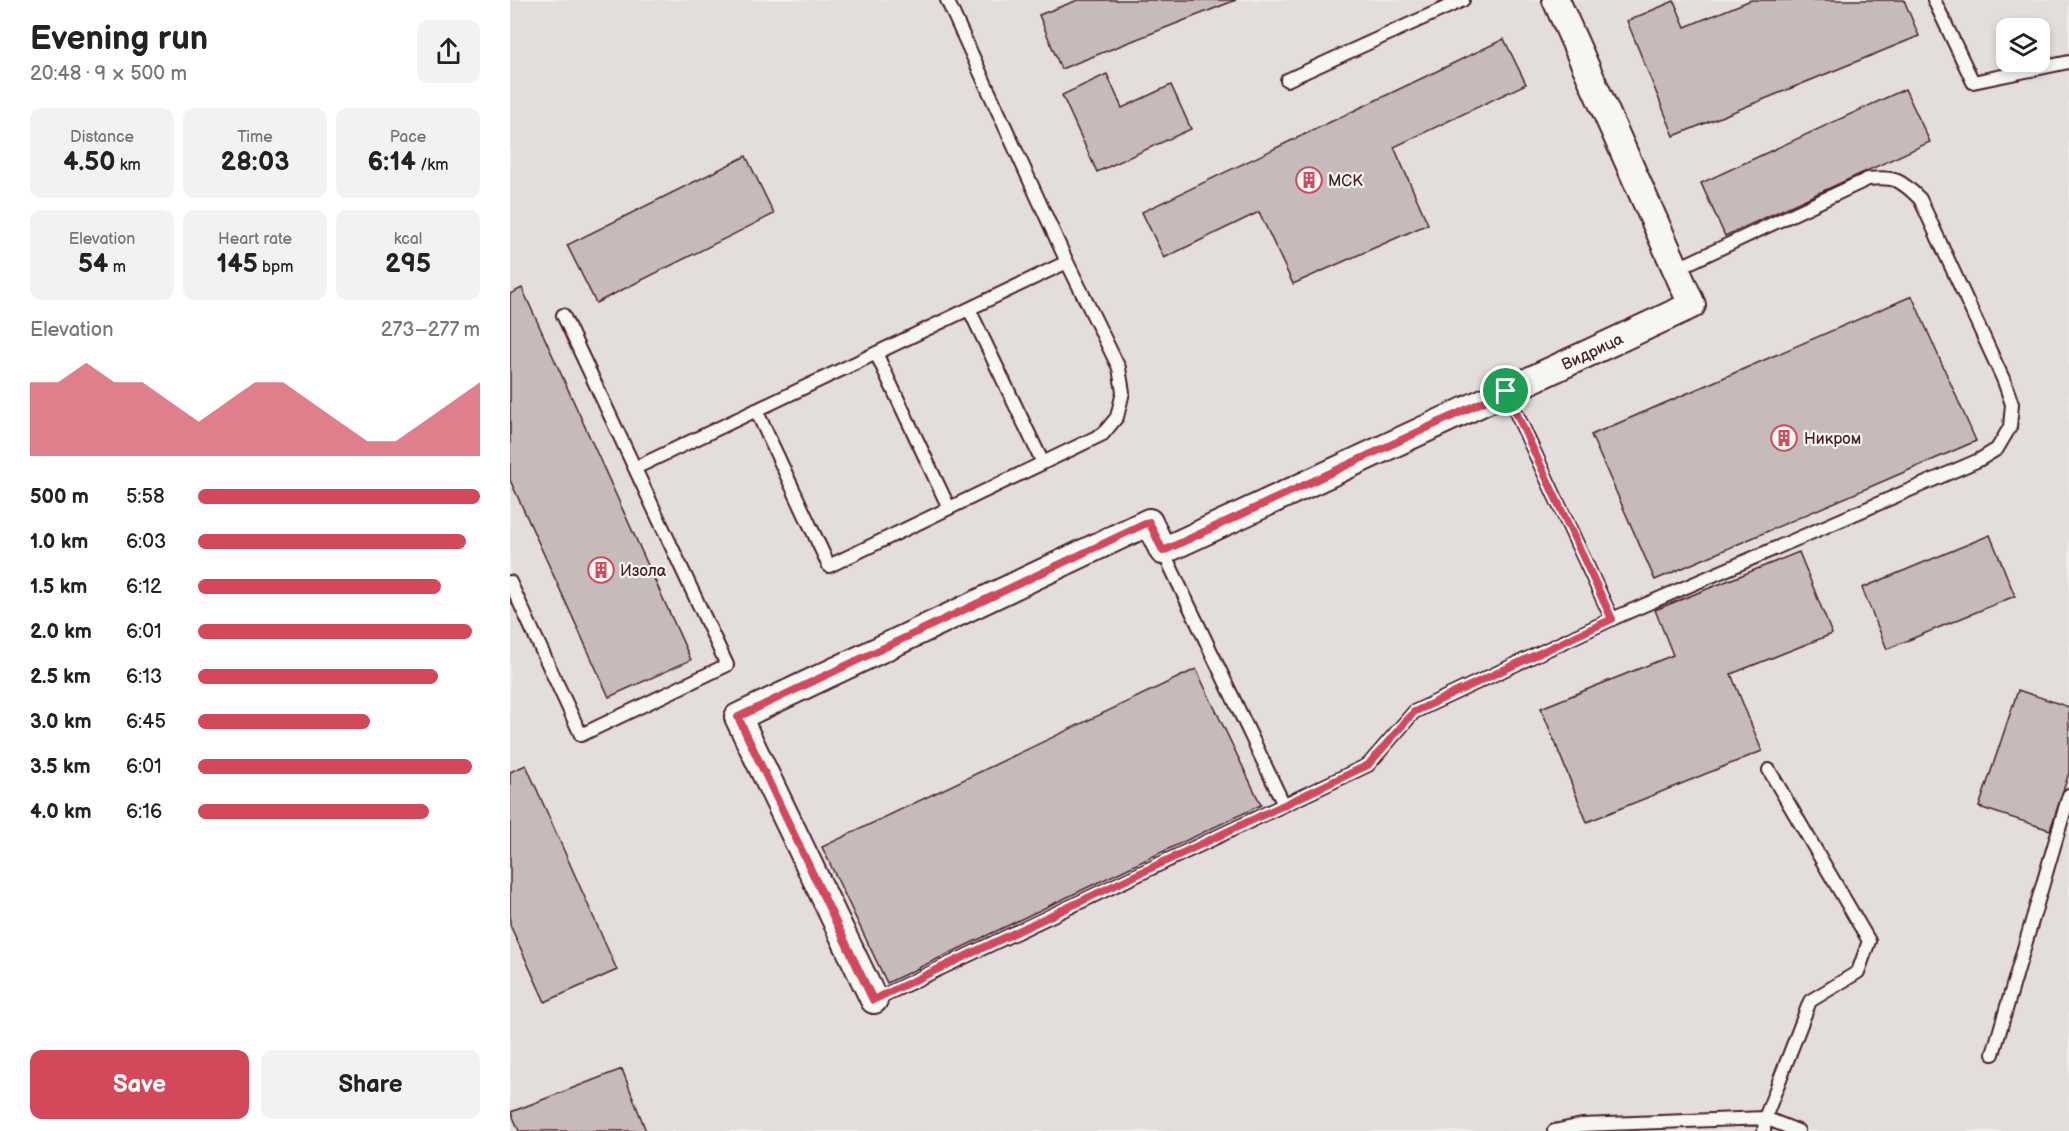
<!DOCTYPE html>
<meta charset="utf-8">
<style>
body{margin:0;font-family:"Balsamiq Sans",sans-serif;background:#f2f2f2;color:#222;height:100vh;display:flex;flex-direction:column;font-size:22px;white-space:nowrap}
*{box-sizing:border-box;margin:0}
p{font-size:20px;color:#767676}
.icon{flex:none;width:33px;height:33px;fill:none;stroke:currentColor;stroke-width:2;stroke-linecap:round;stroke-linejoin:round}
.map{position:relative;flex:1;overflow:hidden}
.sheet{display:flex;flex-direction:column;background:#fff;width:510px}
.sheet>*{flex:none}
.controls{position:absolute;left:1486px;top:18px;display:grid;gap:12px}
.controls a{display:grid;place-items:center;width:54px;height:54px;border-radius:12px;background:#fff;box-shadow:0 3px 9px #0003;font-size:30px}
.pin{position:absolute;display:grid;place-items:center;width:51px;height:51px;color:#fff;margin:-26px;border:3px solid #fff;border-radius:50%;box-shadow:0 2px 6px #0007}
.round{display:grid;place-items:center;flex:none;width:63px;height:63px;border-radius:12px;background:#f2f2f2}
.headline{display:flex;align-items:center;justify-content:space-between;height:102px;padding:0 30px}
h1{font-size:33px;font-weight:800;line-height:45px}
.metrics{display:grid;grid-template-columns:repeat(3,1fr);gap:9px;height:102px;padding:6px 30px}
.metrics div{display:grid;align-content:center;border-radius:12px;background:#f2f2f2;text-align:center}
.metrics b{font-size:26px;font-weight:800}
.metrics small{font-size:16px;font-weight:400}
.metrics p{font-size:16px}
.chart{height:168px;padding:12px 30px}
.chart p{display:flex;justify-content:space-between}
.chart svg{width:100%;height:108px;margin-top:6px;fill:#d1495b;opacity:.7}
.cta{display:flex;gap:12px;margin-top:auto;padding:12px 30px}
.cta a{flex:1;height:69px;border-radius:12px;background:#d1495b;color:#fff;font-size:24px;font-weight:800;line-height:69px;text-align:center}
.cta a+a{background:#f2f2f2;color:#222}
ul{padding:0 30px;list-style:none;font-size:20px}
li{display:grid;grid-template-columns:96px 72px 1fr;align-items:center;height:45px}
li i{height:15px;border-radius:8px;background:#d1495b}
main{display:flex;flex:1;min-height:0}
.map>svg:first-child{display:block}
</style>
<main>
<section class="sheet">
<div class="headline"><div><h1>Evening run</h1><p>20:48 · 9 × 500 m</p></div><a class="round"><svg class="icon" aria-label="share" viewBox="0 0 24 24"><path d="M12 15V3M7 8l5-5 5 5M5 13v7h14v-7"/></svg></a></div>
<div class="metrics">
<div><p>Distance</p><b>4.50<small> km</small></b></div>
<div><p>Time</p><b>28:03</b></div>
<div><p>Pace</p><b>6:14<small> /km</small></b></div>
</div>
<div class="metrics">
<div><p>Elevation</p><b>54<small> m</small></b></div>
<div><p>Heart rate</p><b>145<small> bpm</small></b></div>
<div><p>kcal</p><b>295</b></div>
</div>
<div class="chart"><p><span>Elevation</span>273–277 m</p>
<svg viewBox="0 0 160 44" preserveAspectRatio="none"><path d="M0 44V14L10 14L20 6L30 14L40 14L50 22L60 30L70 22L80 14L90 14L100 22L110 30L120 38L130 38L140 30L150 22L160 14V44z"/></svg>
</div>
<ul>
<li><b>500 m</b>5:58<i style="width:100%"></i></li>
<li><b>1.0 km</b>6:03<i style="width:95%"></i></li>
<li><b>1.5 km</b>6:12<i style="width:86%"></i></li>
<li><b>2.0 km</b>6:01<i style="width:97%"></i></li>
<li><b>2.5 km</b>6:13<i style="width:85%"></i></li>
<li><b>3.0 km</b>6:45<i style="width:61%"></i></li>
<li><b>3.5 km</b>6:01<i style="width:97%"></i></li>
<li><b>4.0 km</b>6:16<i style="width:82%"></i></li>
</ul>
<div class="cta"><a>Save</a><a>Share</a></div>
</section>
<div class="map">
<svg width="1559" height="1131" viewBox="0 0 1559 1131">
<rect width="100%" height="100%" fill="#efedea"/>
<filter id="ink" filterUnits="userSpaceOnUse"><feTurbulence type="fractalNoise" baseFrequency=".0167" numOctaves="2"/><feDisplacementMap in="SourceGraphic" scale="12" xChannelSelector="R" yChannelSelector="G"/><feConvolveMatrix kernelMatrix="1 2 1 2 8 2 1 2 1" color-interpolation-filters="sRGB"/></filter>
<g filter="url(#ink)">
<!-- built -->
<path fill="#e3dedc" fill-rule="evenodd" d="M 0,0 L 1559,0 L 1559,1131 L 0,1131 ZM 1497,28 L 1530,28 L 1530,62 L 1497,62 Z"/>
<!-- building -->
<path fill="#c6babb" stroke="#4a1f2b" stroke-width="1.5" d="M 568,0 L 726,0 L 551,69 L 529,15 Z
M 1241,0 L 1394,0 L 1409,36 L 1164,136 L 1117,21 L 1164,1 L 1175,27 Z
M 994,39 L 1016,84 L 884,147 L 918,224 L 783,284 L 749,212 L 654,258 L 632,212 Z
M 597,74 L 612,108 L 661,85 L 681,129 L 587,172 L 552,95 Z
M 1395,89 L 1420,142 L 1215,236 L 1191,183 Z
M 236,156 L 264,214 L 86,303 L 57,245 Z
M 12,288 L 181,660 L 99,697 L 0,480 L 0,294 Z
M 1402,296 L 1466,441 L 1145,580 L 1081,435 Z
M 1480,535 L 1505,596 L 1377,649 L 1352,588 Z
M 1289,552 L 1322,634 L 1221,674 L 1252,751 L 1077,822 L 1031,708 L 1163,655 L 1145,610 Z
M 686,669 L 751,805 L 377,983 L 312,847 Z
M 1508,690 L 1559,707 L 1559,773 L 1540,830 L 1469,807 Z
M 16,765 L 107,970 L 35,1002 L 0,925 L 0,772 Z
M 112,1069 L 136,1131 L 9,1131 L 1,1112 Z"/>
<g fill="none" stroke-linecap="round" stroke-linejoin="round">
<!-- service casing -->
<g stroke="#4a1f2b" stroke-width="16">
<path id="service" d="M 1424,0 L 1463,82 L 1559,62
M 777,80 L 953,0
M 459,309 L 533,463
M 366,353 L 439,508
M 996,391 L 1102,619 L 1469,460 L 1487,449 L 1500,427 L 1502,404 L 1494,381 L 1410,199 C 1391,180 1385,176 1358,179 L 1166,269
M 246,410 L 319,566 L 593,434 L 607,417 L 613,392 L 609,368 L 557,262 L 437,0
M 125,468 L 557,262
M 653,551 L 774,805
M 0,582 L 71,735 L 217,665 L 53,315
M 364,1000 L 858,765 L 904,712 L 1102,619
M 1483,1054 L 1559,795
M 1044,1131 L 1072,1125 L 1255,1118 L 1300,1001 L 1348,972 L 1359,941 L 1259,770
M 1254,1131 L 1255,1118 L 1288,1131"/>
</g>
<!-- minor casing -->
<g stroke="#4a1f2b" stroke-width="30">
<path id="minor" d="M 364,1000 L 228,717 L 639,522 L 653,551 L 1182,305 L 1046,0"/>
</g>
<!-- service -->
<use href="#service" stroke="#f6f6f2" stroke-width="12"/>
<!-- minor -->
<use href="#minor" stroke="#f6f6f2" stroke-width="26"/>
</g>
</g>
<g fill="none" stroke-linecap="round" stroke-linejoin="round" filter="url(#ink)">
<!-- route casing -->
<g stroke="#fff" stroke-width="12">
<path id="route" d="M 996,391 L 1102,619 L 904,712 L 858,765 L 363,1000 L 228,717 L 639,522 L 653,551 Z"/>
</g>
<!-- route -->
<use href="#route" stroke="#d1495b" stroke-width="8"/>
</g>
<!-- icons -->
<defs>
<g id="building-ring" transform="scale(1.35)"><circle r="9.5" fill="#f6f6f2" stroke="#d1495b" stroke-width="1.5"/><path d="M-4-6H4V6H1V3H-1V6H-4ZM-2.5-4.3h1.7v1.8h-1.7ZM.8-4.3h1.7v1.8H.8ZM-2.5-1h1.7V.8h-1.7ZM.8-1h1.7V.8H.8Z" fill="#d1495b"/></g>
</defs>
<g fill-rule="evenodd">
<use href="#building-ring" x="799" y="180"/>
<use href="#building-ring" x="1274" y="438"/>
<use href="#building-ring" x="91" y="570"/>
</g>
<g text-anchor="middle" stroke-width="4.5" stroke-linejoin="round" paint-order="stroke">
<!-- poi labels -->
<g font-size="16" fill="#4a1f2b" stroke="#f6f6f2" text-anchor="start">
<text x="818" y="186">МСК</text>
<text x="1294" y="444">Никром</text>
<text x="110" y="576">Изола</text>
</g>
<!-- street labels -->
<g font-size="16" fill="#4a1f2b" stroke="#f6f6f2">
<text transform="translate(1082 351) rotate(-25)" y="6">Видрица</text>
</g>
</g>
</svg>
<div class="controls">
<a><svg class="icon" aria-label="layers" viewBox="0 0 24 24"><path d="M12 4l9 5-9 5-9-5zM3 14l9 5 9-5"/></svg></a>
</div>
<div class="pin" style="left:996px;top:391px;background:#1e9e55"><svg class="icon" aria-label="arrive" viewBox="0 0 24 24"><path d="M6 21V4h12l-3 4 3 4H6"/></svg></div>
</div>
</main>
